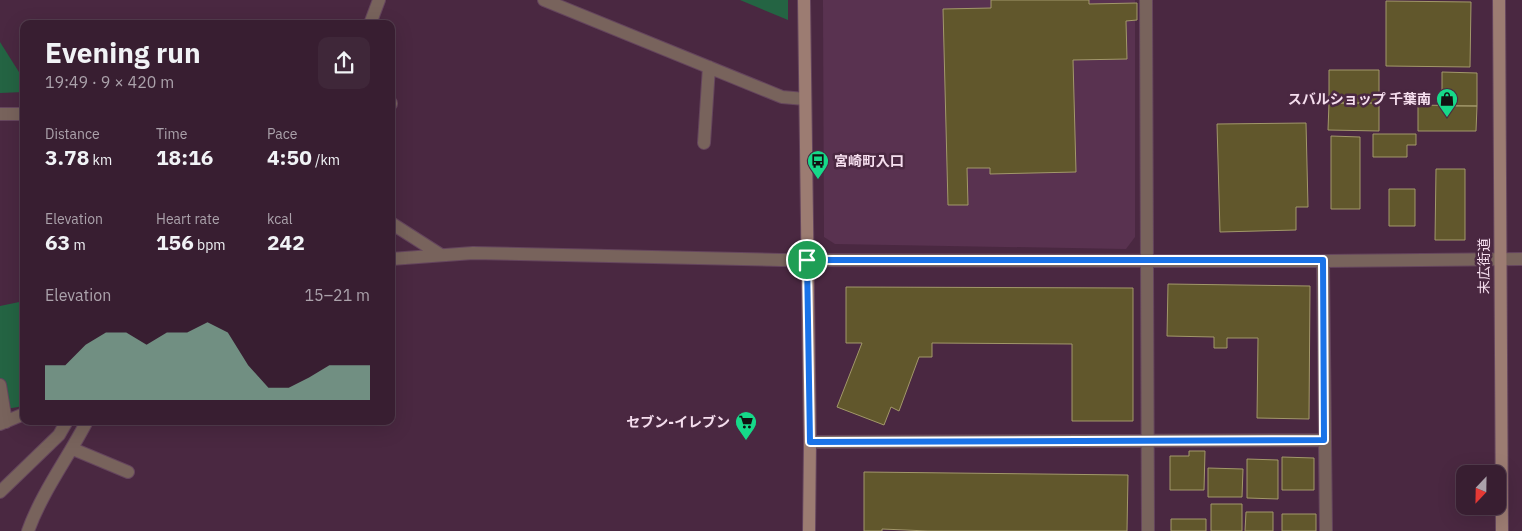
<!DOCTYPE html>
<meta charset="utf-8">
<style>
body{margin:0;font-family:"IBM Plex Sans","Noto Sans JP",sans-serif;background:#3f2739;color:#f1f3f6;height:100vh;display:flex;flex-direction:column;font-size:19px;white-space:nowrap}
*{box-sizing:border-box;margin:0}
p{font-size:16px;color:#aba2ab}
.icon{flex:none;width:28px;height:28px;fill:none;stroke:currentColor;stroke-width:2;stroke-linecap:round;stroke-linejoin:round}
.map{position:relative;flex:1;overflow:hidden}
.panel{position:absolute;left:20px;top:20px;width:375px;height:405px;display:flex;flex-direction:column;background:#381e31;border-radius:10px;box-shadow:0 5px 20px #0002,0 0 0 1px #523c4d}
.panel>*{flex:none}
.needle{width:32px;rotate:202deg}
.buttons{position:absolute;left:1456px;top:465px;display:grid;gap:10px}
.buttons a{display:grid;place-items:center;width:50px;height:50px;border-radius:10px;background:#381e31;box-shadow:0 5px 20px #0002,0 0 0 1px #523c4d;font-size:25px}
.pin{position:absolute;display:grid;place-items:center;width:42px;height:42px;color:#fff;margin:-21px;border:2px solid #fff;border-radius:50%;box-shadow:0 1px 5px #0007}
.round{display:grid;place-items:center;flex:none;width:52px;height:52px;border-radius:10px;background:#3f2739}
.headline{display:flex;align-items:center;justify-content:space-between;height:85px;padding:0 25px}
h1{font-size:28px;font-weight:700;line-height:38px}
.metrics{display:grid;grid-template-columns:repeat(3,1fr);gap:8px;height:85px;padding:5px 25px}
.metrics div{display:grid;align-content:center}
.metrics b{font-size:21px;font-weight:700}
.metrics small{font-size:14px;font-weight:400}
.metrics p{font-size:14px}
.chart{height:140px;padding:10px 25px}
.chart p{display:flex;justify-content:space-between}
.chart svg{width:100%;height:90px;margin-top:5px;fill:#8abfa5;opacity:.7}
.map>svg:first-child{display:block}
</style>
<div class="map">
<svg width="1522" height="531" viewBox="0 0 1522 531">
<rect width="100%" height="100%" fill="#4a2841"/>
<!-- built -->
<path fill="#593250" d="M 823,0 L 1135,0 L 1135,237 L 1126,249 L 835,244 L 824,237 Z"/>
<!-- green -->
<path fill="#246443" d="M 740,0 L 788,0 L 788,20 Z
M 0,42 L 24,80 L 24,92 L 0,93 Z
M 24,301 L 24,406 L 0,410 L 0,306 Z"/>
<!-- building -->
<path fill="#61572c" stroke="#a2986a" d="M 991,0 L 1089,0 L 1089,4 L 1137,3 L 1137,20 L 1126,21 L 1127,59 L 1073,60 L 1076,172 L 990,174 L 990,168 L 967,168 L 968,205 L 948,205 L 943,9 L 991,8 Z
M 1386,1 L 1471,2 L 1470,67 L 1386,66 Z
M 1329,70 L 1379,70 L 1379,103 L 1329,103 Z
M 1442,72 L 1477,73 L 1477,106 L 1442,106 Z
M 1329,103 L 1379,103 L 1379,131 L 1328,130 Z
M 1418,105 L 1477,106 L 1476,131 L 1418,131 Z
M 1306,123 L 1308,207 L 1296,207 L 1296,230 L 1220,232 L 1217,124 Z
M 1373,134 L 1416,134 L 1416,145 L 1407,145 L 1407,157 L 1373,157 Z
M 1331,136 L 1360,137 L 1360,209 L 1331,209 Z
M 1436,169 L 1465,169 L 1465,240 L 1435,240 Z
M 1389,189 L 1415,189 L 1415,226 L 1389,226 Z
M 1168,284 L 1310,286 L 1309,419 L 1257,418 L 1258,338 L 1227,338 L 1227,348 L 1214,348 L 1214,337 L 1167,336 Z
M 846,287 L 1133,288 L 1133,421 L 1072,421 L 1072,344 L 932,343 L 932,357 L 919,357 L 899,411 L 891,407 L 884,425 L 837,407 L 862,343 L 846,343 Z
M 1189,451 L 1205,451 L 1204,490 L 1170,490 L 1170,456 L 1189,456 Z
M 1282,457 L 1314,458 L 1314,490 L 1282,490 Z
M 1247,459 L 1278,460 L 1278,499 L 1247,498 Z
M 1208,468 L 1243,469 L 1242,497 L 1208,497 Z
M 864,472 L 1128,475 L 1127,531 L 928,531 L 882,529 L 882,531 L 864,531 Z
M 1211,504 L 1242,504 L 1242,531 L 1211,531 Z
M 1246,512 L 1273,512 L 1273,531 L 1245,531 Z
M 1282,514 L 1316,514 L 1316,531 L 1282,531 Z
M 1171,519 L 1206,519 L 1206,531 L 1171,531 Z"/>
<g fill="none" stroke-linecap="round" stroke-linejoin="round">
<!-- street casing -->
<g stroke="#65455d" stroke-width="14">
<path id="street" d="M 544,0 L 782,97 L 805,99
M 1146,0 L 1148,531
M 370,24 L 379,0
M 391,103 L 391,104
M 0,114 L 24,114
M 704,143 L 709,67
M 391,223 L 441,255
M 391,259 L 473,253 L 781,260 L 1323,261 L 1522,259
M 1323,261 L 1326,531
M 0,385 L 6,422
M 0,424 L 24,414
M 810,442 L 1324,440
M 73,449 L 128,472
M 0,492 L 59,435 L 67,421
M 28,531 C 42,492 68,458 87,421"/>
</g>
<!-- secondary casing -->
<g stroke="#65455d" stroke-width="14">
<path id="secondary" d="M 804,0 L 810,442 L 809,531
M 1499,0 L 1502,531"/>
</g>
<!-- street -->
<use href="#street" stroke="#78635c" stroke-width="12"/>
<!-- secondary -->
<use href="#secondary" stroke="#9c7c72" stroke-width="12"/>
</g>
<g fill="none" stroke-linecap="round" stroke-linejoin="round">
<!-- route casing -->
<g stroke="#fff" stroke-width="10">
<path id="route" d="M 807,260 L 1323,260 L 1324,440 L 810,442 Z"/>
</g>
<!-- route -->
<use href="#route" stroke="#1a73e8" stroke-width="6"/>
</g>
<!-- icons -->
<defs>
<g id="shop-pin" transform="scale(1.125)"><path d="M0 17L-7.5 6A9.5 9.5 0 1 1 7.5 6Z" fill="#16d989" stroke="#4a2841"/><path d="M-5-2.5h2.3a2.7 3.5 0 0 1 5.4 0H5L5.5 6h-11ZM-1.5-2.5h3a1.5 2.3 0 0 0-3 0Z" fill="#111"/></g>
<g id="bus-pin" transform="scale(1.125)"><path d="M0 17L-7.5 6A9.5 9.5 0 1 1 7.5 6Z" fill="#16d989" stroke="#4a2841"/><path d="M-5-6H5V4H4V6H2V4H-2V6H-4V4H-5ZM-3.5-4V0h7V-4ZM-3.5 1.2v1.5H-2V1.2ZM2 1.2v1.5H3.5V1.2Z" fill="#111"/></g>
<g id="supermarket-pin" transform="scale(1.125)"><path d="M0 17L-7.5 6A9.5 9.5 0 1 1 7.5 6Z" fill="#16d989" stroke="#4a2841"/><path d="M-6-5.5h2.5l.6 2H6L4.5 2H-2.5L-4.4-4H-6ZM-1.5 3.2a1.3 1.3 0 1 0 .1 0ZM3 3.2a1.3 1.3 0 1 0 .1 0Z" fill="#111"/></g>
</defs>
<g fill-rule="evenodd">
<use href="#shop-pin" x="1447" y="99"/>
<use href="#bus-pin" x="818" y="161"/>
<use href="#supermarket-pin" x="746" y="422"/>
</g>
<g text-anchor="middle" stroke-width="5" stroke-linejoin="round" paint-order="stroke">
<!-- poi labels -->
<g font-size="14" font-weight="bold" fill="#f5deee" stroke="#4a2841" text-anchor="end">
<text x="1431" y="104">スバルショップ 千葉南</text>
<text x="834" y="166" text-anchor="start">宮崎町入口</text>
<text x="730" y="427">セブン-イレブン</text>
</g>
<!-- street labels -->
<g font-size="14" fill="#f5deee" stroke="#4a2841">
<text transform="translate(1484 266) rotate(-90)" y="5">末広街道</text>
</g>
</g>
</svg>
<div class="buttons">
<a><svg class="needle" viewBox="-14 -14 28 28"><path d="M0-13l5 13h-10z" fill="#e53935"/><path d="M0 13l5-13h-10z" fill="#aba2ab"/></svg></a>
</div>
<div class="pin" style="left:807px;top:260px;background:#1e9e55"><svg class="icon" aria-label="arrive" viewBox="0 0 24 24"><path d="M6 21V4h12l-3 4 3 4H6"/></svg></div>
<section class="panel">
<div class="headline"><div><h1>Evening run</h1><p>19:49 · 9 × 420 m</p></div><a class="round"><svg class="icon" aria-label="share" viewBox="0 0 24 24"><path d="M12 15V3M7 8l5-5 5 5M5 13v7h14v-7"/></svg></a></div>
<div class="metrics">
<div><p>Distance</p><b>3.78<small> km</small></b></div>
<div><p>Time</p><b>18:16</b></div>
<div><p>Pace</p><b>4:50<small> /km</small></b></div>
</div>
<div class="metrics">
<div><p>Elevation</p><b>63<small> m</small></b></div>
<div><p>Heart rate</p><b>156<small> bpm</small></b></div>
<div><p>kcal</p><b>242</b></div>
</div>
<div class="chart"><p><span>Elevation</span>15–21 m</p>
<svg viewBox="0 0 160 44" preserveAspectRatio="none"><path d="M0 44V27L10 27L20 17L30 11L40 11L50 17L60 11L70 11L80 6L90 11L100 27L110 38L120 38L130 33L140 27L150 27L160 27V44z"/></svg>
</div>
</section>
</div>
